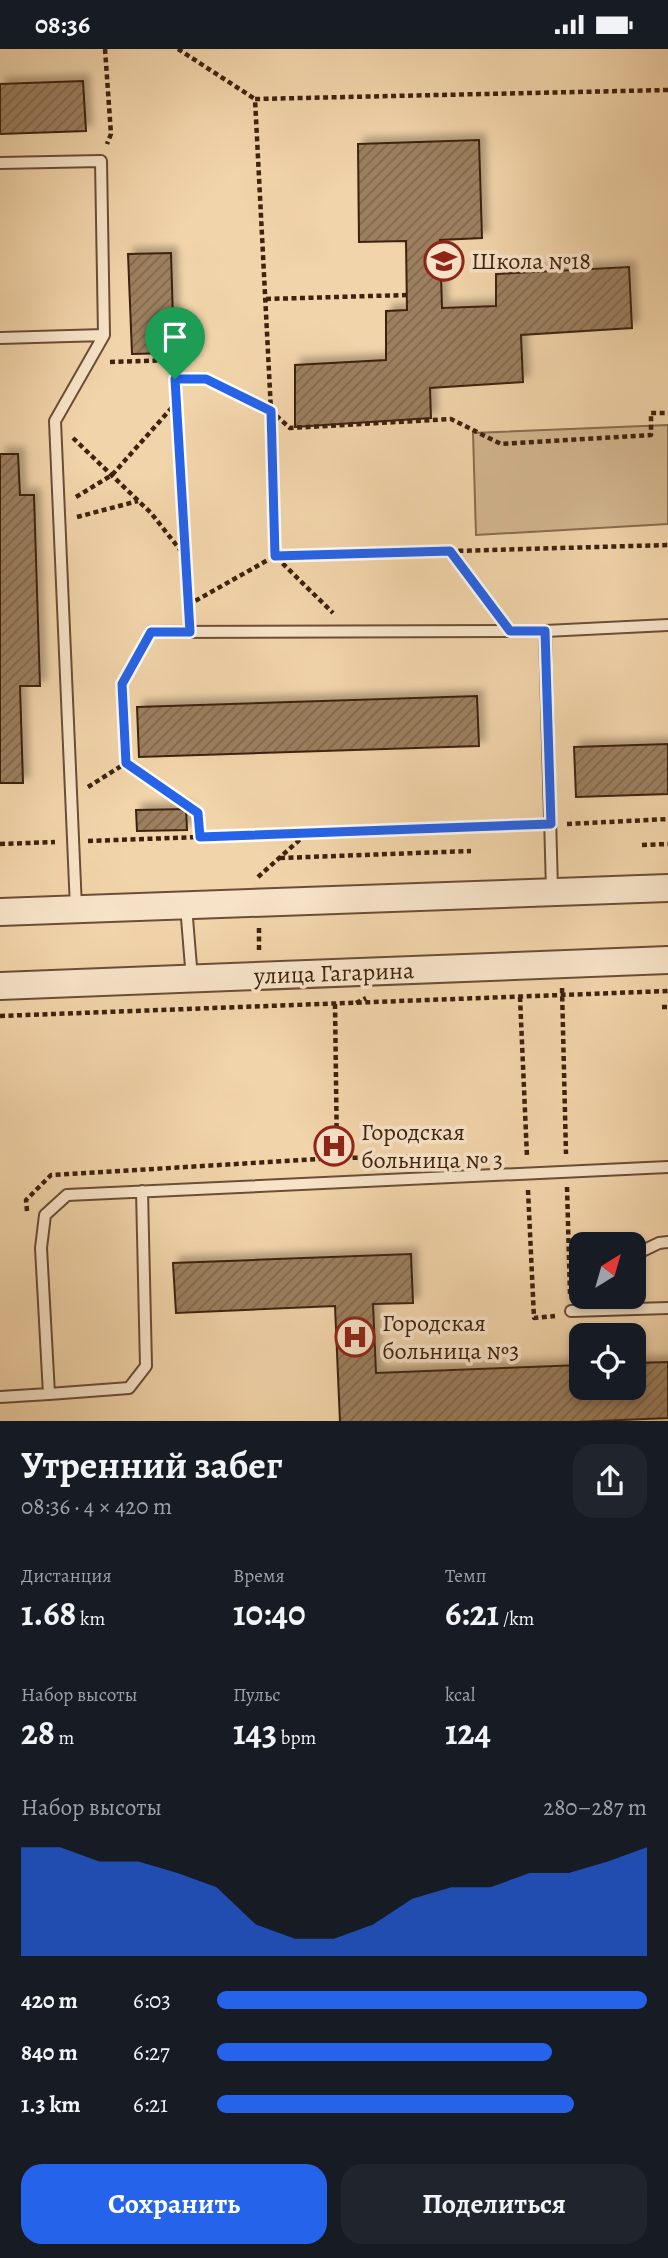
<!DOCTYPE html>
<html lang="ru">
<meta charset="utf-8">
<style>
body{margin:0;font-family:Alegreya,serif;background:#20242c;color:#f1f3f6;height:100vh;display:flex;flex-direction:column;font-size:26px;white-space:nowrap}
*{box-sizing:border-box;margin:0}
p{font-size:23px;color:#9ea1a6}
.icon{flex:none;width:38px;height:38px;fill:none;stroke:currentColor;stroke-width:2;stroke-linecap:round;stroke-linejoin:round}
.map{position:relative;height:1372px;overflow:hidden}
.drawer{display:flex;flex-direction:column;background:#171b24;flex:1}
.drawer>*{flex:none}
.needle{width:46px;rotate:37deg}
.fabs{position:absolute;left:569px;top:1183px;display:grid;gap:14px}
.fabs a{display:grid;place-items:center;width:77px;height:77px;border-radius:14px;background:#171b24;box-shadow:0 4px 10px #0003;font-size:35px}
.pin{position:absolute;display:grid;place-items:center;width:60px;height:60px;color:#fff;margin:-72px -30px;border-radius:50% 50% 50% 0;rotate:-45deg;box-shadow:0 0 7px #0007}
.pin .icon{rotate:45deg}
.round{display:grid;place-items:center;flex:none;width:74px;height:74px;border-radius:21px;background:#20242c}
.overview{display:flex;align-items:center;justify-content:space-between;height:119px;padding:0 21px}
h1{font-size:38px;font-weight:700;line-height:52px}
.stats{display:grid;grid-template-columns:repeat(3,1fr);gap:10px;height:119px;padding:7px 21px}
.stats div{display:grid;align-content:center}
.stats b{font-size:35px;font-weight:700}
.stats small{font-size:19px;font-weight:400}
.stats p{font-size:19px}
.chart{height:196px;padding:14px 21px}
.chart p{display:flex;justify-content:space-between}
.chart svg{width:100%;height:126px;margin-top:7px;fill:#2563eb;opacity:.7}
.action{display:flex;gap:14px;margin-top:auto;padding:14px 21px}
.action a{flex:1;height:80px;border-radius:21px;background:#2563eb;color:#fff;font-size:28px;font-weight:700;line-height:80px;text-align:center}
.action a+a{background:#20242c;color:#f1f3f6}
ul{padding:0 21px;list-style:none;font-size:23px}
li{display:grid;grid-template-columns:112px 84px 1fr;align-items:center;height:52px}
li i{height:18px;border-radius:9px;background:#2563eb}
.status{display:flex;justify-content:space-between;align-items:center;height:49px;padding:0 35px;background:#171b24;direction:ltr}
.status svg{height:19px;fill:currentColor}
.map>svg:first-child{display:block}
</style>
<div class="status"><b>08:36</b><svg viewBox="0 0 49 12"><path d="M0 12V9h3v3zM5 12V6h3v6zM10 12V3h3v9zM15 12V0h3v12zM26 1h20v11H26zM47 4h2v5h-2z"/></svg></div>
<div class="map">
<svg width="668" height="1373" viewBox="0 0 668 1373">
<defs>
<pattern id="building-hatch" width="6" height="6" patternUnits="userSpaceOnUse" patternTransform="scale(1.75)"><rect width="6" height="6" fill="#9c7f5f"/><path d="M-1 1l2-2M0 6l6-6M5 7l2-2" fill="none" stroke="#81684d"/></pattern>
<filter id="shadow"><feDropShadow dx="6" dy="-6" stdDeviation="3.5" flood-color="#0004"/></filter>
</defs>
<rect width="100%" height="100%" fill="#f2d4aa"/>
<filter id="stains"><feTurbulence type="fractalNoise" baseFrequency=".00286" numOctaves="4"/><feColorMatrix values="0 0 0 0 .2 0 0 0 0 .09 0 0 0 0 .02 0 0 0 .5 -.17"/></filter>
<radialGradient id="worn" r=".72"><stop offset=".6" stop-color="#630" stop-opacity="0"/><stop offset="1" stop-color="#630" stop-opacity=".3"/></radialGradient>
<!-- park -->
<path fill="#d3b68f" stroke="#886c4e" stroke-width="2" d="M 668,376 L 668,475 L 476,486 L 473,384 Z"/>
<!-- building -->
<path fill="url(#building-hatch)" stroke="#3e220e" stroke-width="2" filter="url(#shadow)" d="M 83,32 L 86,82 L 0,85 L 0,35 Z
M 479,91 L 482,189 L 440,191 L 442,259 L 496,257 L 496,225 L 629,218 L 632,279 L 521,286 L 523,333 L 430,339 L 431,369 L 295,378 L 295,316 L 386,311 L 386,262 L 407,261 L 406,192 L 359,193 L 358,95 Z
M 171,204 L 174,304 L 132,305 L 128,205 Z
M 0,405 L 18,405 L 20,446 L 34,446 L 40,637 L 20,637 L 23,734 L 0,734 Z
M 477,647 L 479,697 L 139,708 L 137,658 Z
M 668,695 L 668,745 L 576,748 L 574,698 Z
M 186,760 L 187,781 L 137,782 L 136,761 Z
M 411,1205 L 413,1254 L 373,1255 L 376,1324 L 581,1316 L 581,1339 L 634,1339 L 634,1314 L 668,1313 L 668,1369 L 576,1373 L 340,1373 L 335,1257 L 176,1264 L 173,1214 Z"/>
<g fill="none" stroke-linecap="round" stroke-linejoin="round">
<!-- service casing -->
<g stroke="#6b4e35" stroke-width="14">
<path id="service" d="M 0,114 L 101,112 L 104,286 L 55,372 L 76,859
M 0,289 L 104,286
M 545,582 L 552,841
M 151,583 L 545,582 L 668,576
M 186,857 L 192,930
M 634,1206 L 659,1194 L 668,1193
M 571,1262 L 668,1259
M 49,1345 L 129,1339 L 146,1317 L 142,1142
M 0,1348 L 49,1345 L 41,1199 L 45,1166 L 67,1146 L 668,1118"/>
</g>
<!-- tertiary casing -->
<g stroke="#6b4e35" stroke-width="30">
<path id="tertiary" d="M 0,863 L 668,839
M 0,937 L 668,911"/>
</g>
<!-- path -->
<path stroke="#3e220e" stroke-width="4.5" stroke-dasharray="5 3.5" stroke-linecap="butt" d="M 105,0 L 111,85 L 107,95
M 178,0 L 255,50
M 668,41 L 255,50 L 271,362 L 275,507 L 668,496
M 266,250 L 407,246
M 110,313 L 172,311 L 189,568
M 175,330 L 206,330 L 271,362 L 290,379 L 451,370 L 501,395 L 651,386 L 651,364 L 668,364
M 73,389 L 151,464 L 185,507
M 76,448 L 112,426 L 176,354
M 77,468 L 138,452
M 451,503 L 496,563
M 188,556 L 275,507 L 333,564
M 143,597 L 122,635 L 126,714 L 198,764 L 200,787
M 88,738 L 126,714
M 567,775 L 668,770
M 88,792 L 534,776
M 0,795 L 55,793
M 642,796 L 668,795
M 280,809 L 471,802
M 258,828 L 306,785
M 259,879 L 259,902
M 562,939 L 566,1105
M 520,948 L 527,1108
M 356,954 L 366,949
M 335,955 L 337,1109
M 662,958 L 668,958
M 0,967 L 668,942
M 567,1138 L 570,1245
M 528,1141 L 534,1269 L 555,1267
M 27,1162 L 26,1151 L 51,1126 L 337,1109 L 447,1107"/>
<!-- service -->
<use href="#service" stroke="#f7e3c8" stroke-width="10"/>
<!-- tertiary -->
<use href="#tertiary" stroke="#f7e3c8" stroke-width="26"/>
</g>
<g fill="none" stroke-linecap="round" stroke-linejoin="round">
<!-- route casing -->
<g stroke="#fff" stroke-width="14">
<path id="route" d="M 175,330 L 206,330 L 271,362 L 275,507 L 450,502 L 510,582 L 545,582 L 551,775 L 200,788 L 198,764 L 126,714 L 122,635 L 151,583 L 190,583 Z"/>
</g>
<!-- route -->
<use href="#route" stroke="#2563eb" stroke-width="9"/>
</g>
<!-- icons -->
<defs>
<g id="school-ring" transform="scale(2.0125)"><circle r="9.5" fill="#f7e3c8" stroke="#8f2418" stroke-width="1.5"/><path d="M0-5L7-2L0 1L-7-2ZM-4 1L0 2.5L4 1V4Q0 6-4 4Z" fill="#8f2418"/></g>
<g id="hospital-ring" transform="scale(2.0125)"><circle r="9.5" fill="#f7e3c8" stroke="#8f2418" stroke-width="1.5"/><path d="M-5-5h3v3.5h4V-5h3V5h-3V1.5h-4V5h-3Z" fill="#8f2418"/></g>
</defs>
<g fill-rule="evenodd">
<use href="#school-ring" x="444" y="212"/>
<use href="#hospital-ring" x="334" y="1097"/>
<use href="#hospital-ring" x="355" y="1288"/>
</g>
<g text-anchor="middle" stroke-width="7" stroke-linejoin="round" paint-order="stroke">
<!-- poi labels -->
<g font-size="24" fill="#3e220e" stroke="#f7e3c8" text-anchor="start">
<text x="471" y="220">Школа №18</text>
<text x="361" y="1091">Городская<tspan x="361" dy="28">больница № 3</tspan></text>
<text x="382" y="1282">Городская<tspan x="382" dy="28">больница №3</tspan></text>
</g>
<!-- street labels -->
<g font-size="24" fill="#3e220e" stroke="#f7e3c8">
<text transform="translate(334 924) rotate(-2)" y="8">улица Гагарина</text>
</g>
</g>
<rect width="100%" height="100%" filter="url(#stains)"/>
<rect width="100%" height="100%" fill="url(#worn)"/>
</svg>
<div class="fabs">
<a><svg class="needle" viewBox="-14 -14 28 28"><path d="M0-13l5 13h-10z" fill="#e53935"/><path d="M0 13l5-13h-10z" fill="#9ea1a6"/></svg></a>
<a><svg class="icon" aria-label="locate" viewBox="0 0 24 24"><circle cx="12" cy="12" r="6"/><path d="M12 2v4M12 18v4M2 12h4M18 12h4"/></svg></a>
</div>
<div class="pin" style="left:175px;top:330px;background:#1e9e55"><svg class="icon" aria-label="arrive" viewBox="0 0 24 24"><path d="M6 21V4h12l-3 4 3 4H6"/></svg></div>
</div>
<section class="drawer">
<div class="overview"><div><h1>Утренний забег</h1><p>08:36 · 4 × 420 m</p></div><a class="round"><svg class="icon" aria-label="share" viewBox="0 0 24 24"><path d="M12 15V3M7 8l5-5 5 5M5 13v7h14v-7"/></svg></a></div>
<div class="stats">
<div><p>Дистанция</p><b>1.68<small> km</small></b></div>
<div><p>Время</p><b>10:40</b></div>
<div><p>Темп</p><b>6:21<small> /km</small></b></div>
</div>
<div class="stats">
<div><p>Набор высоты</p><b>28<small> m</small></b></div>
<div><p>Пульс</p><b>143<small> bpm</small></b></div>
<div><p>kcal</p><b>124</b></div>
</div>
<div class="chart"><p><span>Набор высоты</span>280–287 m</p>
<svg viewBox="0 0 160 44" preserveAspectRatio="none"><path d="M0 44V6L10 6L20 11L30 11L40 15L50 20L60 33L70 38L80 38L90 33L100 24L110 20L120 20L130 15L140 15L150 11L160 6V44z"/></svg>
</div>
<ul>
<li><b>420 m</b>6:03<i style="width:100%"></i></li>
<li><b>840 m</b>6:27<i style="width:78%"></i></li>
<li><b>1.3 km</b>6:21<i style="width:83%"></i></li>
</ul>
<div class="action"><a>Сохранить</a><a>Поделиться</a></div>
</section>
